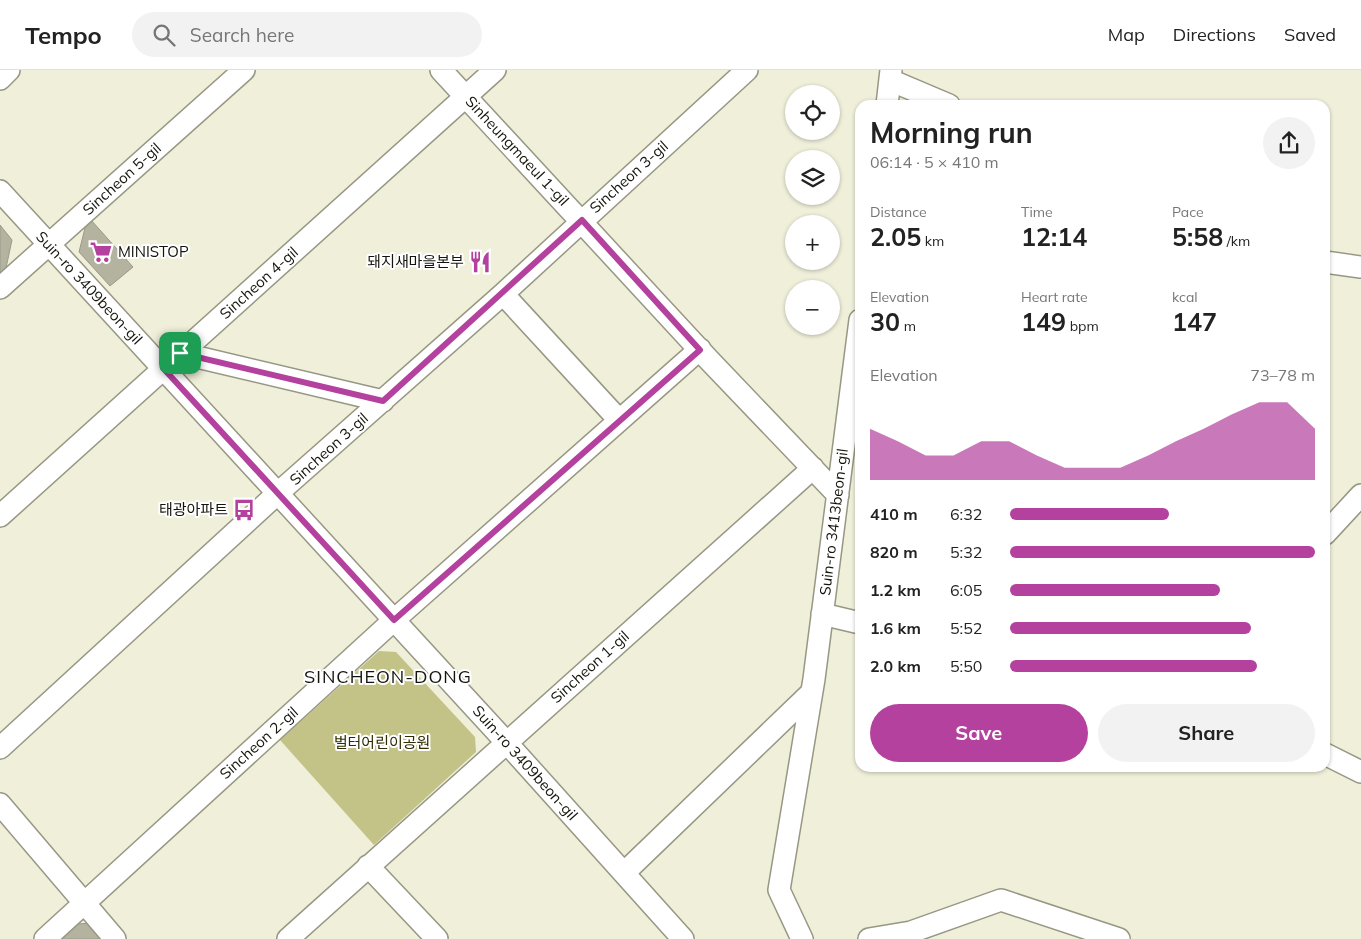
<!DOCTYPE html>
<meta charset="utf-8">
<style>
body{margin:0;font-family:Mulish,"Noto Sans KR",sans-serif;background:#f2f2f2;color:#222;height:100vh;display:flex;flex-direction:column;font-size:19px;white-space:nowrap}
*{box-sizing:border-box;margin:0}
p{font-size:16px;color:#767676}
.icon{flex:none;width:28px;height:28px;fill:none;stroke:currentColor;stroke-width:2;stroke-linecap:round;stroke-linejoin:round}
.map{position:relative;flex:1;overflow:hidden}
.drawer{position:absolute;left:855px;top:30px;width:475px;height:672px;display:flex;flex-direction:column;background:#fff;border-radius:15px;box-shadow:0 1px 4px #0004}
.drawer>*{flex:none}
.tools{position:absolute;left:785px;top:15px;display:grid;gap:10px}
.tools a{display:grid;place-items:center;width:55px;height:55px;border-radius:50%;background:#fff;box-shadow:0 1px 4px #0004;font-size:25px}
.pin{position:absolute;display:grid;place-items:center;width:42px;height:42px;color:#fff;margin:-21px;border-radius:10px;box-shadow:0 2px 8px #0006}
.round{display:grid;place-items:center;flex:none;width:52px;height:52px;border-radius:26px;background:#f2f2f2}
.head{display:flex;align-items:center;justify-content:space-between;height:85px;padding:0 15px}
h1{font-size:28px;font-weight:700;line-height:38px}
.figures{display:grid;grid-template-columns:repeat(3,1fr);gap:8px;height:85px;padding:5px 15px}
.figures div{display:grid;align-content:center}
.figures b{font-size:25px;font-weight:700}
.figures small{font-size:14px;font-weight:400}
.figures p{font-size:14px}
.chart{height:140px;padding:10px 15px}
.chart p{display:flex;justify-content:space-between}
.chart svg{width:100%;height:90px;margin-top:5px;fill:#b3419d;opacity:.7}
.action{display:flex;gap:10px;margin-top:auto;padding:10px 15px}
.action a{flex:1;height:58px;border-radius:30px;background:#b3419d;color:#fff;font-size:20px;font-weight:700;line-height:58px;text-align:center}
.action a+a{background:#f2f2f2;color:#222}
ul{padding:0 15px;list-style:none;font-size:16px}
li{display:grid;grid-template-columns:80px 60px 1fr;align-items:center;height:38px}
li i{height:12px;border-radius:6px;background:#b3419d}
header{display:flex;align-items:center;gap:30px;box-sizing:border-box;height:70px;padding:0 25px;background:#fff;border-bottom:1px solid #e0e0e0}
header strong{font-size:24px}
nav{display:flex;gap:28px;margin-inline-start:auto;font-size:18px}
.search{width:350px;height:45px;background:#f2f2f2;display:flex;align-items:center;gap:12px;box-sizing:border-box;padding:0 18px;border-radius:28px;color:#767676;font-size:19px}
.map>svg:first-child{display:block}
</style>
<header>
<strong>Tempo</strong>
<div class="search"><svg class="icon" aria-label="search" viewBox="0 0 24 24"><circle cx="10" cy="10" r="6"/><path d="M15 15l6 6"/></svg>Search here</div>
<nav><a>Map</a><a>Directions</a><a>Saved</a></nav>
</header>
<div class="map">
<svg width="1361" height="869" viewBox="0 0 1361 869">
<rect width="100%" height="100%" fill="#efefda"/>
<!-- green -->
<path fill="#c4c387" d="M 379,581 L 396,582 L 475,667 L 476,682 L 374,775 L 280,670 Z"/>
<!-- building -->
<path fill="#b3b3a0" stroke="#9a9a87" d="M 91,150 L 133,197 L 110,216 L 79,182 L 85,158 Z
M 0,155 L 12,170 L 6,198 L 0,203 Z
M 92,853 L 107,869 L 61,869 L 77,854 Z"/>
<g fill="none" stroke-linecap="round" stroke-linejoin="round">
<!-- minor casing -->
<g stroke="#979784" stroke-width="24">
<path id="minor" d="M 441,0 L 709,290 L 838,425
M 0,9 L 9,0
M 890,10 L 949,35
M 887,35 L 891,0
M 0,121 L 506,672 L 683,869
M 1325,192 L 1361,197
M 0,218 L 244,0
M 503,224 L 619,350
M 180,283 L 383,331
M 0,446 L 495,0
M 1325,464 L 1361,425
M 822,544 L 860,553
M 0,678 L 278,423 L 503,224 L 747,0
M 1325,684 L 1361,702
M 0,734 L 115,869
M 368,796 L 437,869
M 624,803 L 811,623
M 45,869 L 394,550 L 700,279
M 288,869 L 813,398
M 802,869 L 779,820 L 814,609 L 860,250
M 869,869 L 911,862 L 1001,830 L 1119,869"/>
</g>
<!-- minor -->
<use href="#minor" stroke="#fff" stroke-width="21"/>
</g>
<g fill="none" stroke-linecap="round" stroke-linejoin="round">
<!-- route casing -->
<g stroke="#fff" stroke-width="10">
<path id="route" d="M 582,150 L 700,280 L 394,550 L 163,298 L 180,283 L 383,331 Z"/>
</g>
<!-- route -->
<use href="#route" stroke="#b3419d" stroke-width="6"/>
</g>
<!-- icons -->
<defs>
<g id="supermarket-bare" transform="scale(1.725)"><path d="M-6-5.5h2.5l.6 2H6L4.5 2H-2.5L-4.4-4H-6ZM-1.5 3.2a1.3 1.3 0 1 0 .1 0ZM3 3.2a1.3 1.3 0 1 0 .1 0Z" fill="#b3419d" stroke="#fff" stroke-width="2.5" paint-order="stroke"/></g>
<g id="restaurant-bare" transform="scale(1.725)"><path d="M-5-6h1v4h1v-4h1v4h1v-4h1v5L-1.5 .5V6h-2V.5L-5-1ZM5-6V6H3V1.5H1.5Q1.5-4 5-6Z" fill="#b3419d" stroke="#fff" stroke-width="2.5" paint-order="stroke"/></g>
<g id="bus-bare" transform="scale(1.725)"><path d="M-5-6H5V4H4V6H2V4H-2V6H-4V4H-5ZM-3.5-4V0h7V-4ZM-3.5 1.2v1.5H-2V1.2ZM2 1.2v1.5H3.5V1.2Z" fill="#b3419d" stroke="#fff" stroke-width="2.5" paint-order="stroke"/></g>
</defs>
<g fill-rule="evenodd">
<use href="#supermarket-bare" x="101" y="182"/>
<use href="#restaurant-bare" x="480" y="192"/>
<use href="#bus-bare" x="244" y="440"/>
</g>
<g text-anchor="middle" stroke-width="4" stroke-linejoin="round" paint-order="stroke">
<!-- street labels -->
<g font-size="15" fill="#14140d" stroke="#fff">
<text transform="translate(517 81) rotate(47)" y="5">Sinheungmaeul 1-gil</text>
<text transform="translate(629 107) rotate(-42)" y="5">Sincheon 3-gil</text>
<text transform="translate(122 109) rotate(-42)" y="5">Sincheon 5-gil</text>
<text transform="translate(259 213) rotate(-42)" y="5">Sincheon 4-gil</text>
<text transform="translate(89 218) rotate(47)" y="5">Suin-ro 3409beon-gil</text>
<text transform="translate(329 379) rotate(-42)" y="5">Sincheon 3-gil</text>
<text transform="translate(834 452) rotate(-83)" y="5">Suin-ro 3413beon-gil</text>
<text transform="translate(590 597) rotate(-42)" y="5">Sincheon 1-gil</text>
<text transform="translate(259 673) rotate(-42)" y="5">Sincheon 2-gil</text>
<text transform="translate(525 693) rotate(48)" y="5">Suin-ro 3409beon-gil</text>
</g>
<!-- poi labels -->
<g font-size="15" fill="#14140d" stroke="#fff" text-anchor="end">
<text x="118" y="187" text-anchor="start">MINISTOP</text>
<text x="464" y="197">돼지새마을본부</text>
<text x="228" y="445">태광아파트</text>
</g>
<!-- park labels -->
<g font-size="15" fill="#2e2c00" stroke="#fff">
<text x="382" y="678">벌터어린이공원</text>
</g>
<!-- quarter labels -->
<g font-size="18" letter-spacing="1" fill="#14140d" stroke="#fff">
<text x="388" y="613">SINCHEON-DONG</text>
</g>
</g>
</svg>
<div class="tools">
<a><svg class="icon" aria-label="locate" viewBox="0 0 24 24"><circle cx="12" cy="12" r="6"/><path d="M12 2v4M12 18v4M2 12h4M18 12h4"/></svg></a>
<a><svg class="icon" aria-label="layers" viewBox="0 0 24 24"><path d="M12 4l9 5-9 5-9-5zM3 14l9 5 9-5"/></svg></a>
<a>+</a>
<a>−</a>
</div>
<div class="pin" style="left:180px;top:283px;background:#1e9e55"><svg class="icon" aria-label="arrive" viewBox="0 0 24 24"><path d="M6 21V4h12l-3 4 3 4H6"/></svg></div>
<section class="drawer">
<div class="head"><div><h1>Morning run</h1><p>06:14 · 5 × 410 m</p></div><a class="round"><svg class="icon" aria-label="share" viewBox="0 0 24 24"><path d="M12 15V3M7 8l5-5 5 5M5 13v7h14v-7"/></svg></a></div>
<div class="figures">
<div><p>Distance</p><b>2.05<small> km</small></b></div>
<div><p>Time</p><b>12:14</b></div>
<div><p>Pace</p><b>5:58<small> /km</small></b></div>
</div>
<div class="figures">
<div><p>Elevation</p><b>30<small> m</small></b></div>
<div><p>Heart rate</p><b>149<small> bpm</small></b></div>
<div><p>kcal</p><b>147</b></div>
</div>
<div class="chart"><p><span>Elevation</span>73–78 m</p>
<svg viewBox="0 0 160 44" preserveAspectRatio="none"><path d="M0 44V19L10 25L20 32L30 32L40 25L50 25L60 32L70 38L80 38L90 38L100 32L110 25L120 19L130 12L140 6L150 6L160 19V44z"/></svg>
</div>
<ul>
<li><b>410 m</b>6:32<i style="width:52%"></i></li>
<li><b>820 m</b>5:32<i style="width:100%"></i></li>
<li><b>1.2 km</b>6:05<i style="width:69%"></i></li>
<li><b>1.6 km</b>5:52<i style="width:79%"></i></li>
<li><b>2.0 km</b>5:50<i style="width:81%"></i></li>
</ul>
<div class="action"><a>Save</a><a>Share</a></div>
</section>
</div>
